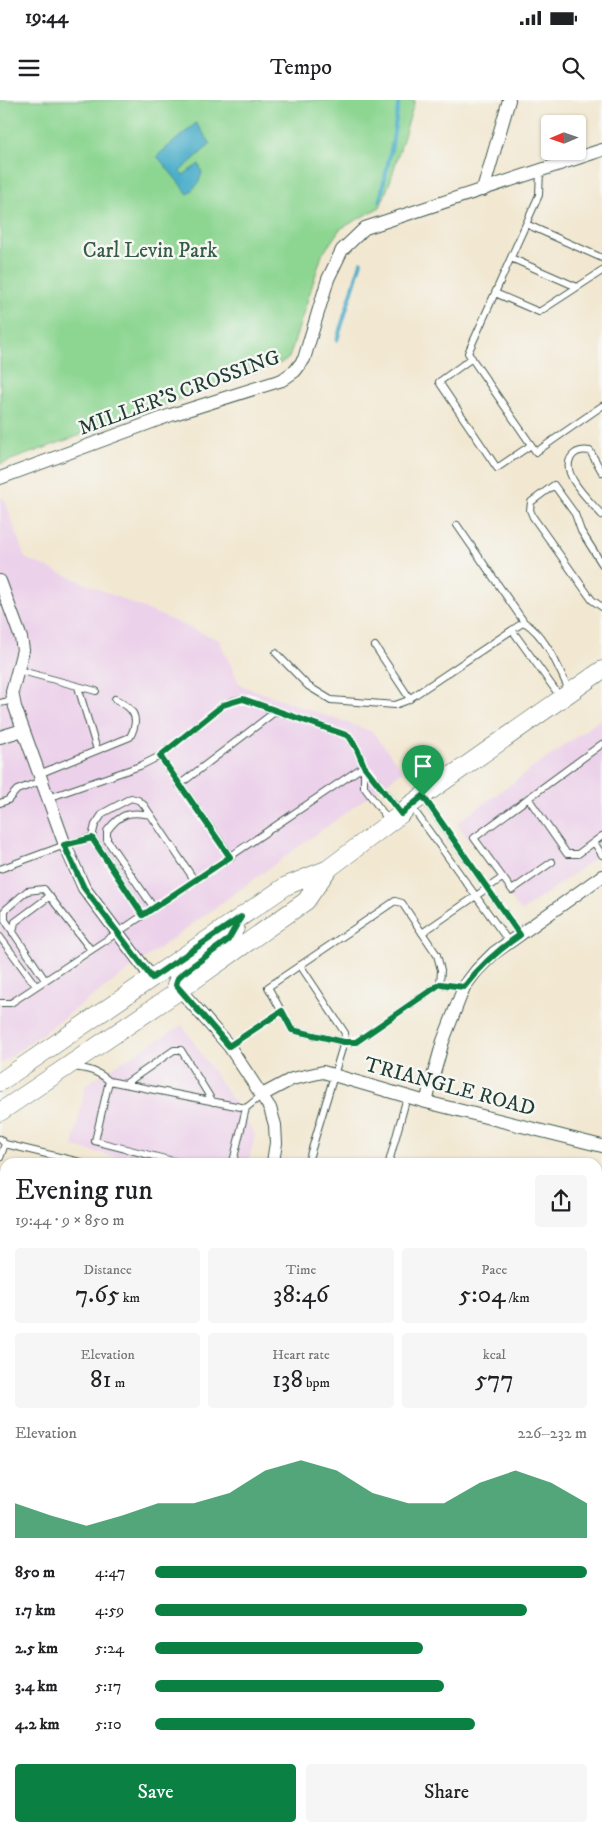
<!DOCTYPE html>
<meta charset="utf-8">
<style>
body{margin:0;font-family:"IM FELL DW Pica",serif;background:#f6f6f6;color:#202124;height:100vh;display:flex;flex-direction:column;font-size:19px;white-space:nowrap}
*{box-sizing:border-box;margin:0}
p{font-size:16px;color:#757577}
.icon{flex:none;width:28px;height:28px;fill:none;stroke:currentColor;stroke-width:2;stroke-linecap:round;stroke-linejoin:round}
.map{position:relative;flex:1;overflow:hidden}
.sheet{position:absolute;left:0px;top:1058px;width:602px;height:674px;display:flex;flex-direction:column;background:#fff;border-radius:15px 15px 0 0;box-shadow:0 1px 4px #0004}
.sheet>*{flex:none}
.needle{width:32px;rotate:268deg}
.fabs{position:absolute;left:541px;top:15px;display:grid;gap:10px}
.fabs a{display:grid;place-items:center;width:45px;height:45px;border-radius:5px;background:#fff;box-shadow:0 1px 4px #0004;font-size:25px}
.pin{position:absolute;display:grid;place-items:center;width:42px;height:42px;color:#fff;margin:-51px -21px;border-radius:50% 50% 50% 0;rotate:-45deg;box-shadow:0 0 5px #0007}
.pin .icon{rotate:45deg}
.round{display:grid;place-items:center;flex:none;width:52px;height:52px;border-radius:5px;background:#f6f6f6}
.headline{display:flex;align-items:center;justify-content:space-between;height:85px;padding:0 15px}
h1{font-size:28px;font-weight:600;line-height:38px}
.stats{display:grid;grid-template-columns:repeat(3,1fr);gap:8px;height:85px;padding:5px 15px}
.stats div{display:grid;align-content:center;border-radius:5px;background:#f6f6f6;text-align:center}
.stats b{font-size:25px;font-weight:600}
.stats small{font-size:14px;font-weight:400}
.stats p{font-size:14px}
.chart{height:140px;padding:10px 15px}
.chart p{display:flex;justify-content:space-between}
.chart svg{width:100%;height:90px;margin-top:5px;fill:#0b8043;opacity:.7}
.cta{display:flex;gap:10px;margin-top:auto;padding:10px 15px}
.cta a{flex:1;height:58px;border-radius:5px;background:#0b8043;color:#fff;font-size:20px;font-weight:600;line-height:58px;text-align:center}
.cta a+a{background:#f6f6f6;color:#202124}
ul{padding:0 15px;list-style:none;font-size:16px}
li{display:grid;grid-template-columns:80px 60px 1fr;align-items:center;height:38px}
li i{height:12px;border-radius:6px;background:#0b8043}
.status{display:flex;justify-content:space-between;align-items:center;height:35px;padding:0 25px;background:#fff;direction:ltr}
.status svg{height:14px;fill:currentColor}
header{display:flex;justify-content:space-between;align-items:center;height:65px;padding:0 15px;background:#fff;font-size:22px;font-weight:600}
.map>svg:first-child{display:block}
</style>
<div class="status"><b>19:44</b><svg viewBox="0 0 49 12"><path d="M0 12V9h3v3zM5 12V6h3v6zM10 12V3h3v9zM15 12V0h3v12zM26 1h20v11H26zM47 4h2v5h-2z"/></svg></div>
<header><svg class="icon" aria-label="menu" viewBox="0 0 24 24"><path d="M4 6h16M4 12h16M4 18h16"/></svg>Tempo<svg class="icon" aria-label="search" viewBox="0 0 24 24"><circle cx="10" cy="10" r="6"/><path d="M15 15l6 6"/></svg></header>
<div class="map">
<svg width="602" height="1731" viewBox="0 0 602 1731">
<rect width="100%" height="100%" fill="#f6f6f2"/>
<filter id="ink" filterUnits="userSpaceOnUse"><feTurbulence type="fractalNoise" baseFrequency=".02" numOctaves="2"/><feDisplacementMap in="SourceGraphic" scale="10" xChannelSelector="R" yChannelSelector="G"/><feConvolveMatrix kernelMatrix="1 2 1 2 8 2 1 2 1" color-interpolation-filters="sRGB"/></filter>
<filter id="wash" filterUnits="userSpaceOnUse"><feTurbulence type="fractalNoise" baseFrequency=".0096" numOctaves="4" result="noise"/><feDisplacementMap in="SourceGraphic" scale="20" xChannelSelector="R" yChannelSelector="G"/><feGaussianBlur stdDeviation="1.12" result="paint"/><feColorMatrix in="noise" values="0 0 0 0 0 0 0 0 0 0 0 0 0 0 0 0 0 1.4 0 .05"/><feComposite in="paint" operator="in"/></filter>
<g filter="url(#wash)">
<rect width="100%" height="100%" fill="#f2e8d2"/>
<!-- built -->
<path fill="#ecd1ea" d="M 0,397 L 5,400 L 25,458 L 219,540 L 240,585 L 373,632 L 403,671 L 0,964 Z
M 602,618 L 602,753 L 521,812 L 457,723 Z
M 182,925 L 255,1034 L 249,1062 L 138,1062 L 73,1047 L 86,984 Z
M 0,1580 L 5,1580 L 5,1726 L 207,1726 L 209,1731 L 0,1731 Z"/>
<!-- green -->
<path fill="#8dd692" stroke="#568a63" d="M 0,0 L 415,0 L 390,82 L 380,107 L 340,129 L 322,155 L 289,258 L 281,263 L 0,364 Z"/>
<!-- water -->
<path fill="#4baeca" stroke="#35767f" d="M 196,23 L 211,44 L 180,71 L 183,75 L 199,64 L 202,73 L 198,84 L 188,94 L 157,56 Z"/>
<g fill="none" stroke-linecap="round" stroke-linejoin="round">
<!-- stream -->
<path stroke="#4baeca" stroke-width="4" d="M 380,100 L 392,45 L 399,0
M 337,240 L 361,162
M 222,1731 L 223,1726"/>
</g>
</g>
<g filter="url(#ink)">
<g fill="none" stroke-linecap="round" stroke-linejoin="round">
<!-- service casing -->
<g stroke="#3f574c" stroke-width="8">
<path id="service" d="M 540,70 L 539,95 L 468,253 L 536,352 L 602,306
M 526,124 L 602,158
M 511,158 L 577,187
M 495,193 L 539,212 L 602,171
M 472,258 L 439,282 L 497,368 L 531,345
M 602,372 L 590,351 C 584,350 577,350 572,356 C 558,373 591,402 602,415
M 457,425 L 524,522 C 547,537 558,567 569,590
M 602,464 L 581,431 L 575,414 L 554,385 L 531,402 L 530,410 L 533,417 L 592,500 L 602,507
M 512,530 L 561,598
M 375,546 L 410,599
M 276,553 L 308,586 L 331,600 L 395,605 L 406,601 L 524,522
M 18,570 L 96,591
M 78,587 L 97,650
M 0,603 L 14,600
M 160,656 L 231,757
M 39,674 L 130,637 C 141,617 133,608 115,599
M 179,685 L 276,611
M 423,697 L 520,835
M 528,698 L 567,754 L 578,754 L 602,736
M 0,703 L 8,700 L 17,690 L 41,681
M 411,706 L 509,842
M 151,715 C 130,711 120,713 107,731 L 107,740 L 154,808
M 389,721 L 364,687 L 364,666 L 401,713
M 92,737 L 143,815
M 594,742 L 602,755
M 552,762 L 512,790 L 474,738 L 602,644
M 0,769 L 65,745 L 92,737 L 95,725 L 103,713 L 131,698 L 138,700 L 144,705 L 195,781
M 395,801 L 402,803 L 437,855 L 441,870 L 440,884 L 356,942 L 344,942 L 292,930 L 268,887 Z
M 13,833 L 15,822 L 50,796
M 422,833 L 502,778
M 0,837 L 36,886
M 300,865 L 345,933 L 344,942 L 308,1062
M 45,880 L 5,820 L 5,810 L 27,791 L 44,789 L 91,850
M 440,884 L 464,887
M 0,903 L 11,903 L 117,833 L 364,666 L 357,649 L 349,636 L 243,599 L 233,601 L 223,605 L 160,656 L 140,666 L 48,698
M 229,946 L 282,911
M 74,967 C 88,969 98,971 109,981 L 246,1008 L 233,1062
M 109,981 L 95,1041 L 177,1062
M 125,984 L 174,950 L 181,950 L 213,1002
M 246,1008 L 262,995
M 0,1039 L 5,1044 L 80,1062
M 0,1058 L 5,1044
M 389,1062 L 407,997
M 0,1263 L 5,1264
M 0,1287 L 5,1289
M 0,1383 L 5,1384
M 0,1496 L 5,1477"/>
</g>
<!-- minor casing -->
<g stroke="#3f574c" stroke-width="14">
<path id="minor" d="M 483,90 L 509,0
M 0,378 L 171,315 L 282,280 L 295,271 L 304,259 L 328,179 L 342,150 L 365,128 L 602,50
M 0,481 L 21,538 L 23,550 L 12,592 L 15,607 L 65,745 L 84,788 L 152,878
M 0,637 L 23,630
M 180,890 L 229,946 L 270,1008 L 275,1025 L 276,1043 L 273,1062
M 262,995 L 292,979 L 323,972 L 426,1002 L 602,1046
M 426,1002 L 443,941 L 464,887 L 477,870 L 494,853 L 602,776
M 598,1167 L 602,1168
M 0,1420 L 5,1421
M 598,1448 L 602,1432
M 598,1489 L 602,1489
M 598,1673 L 602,1673
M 325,1731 L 326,1726
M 518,1731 L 519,1726"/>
</g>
<!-- secondary casing -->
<g stroke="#3f574c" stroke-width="19">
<path id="secondary" d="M 180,890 L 176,885 C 182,863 217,856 229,839 C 231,836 233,832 235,828
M 0,982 L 286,786 L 328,769 L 401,714 L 410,705 L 602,570
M 0,1012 L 180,890 L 306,801 L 328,769"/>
</g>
<!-- service -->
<use href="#service" stroke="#fff" stroke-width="6"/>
<!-- minor -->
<use href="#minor" stroke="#fff" stroke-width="12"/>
<!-- secondary -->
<use href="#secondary" stroke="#fff" stroke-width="18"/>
</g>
</g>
<g fill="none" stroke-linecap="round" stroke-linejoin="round" filter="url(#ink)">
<!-- route casing -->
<g stroke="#fff" stroke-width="10">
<path id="route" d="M 243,599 L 349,636 L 357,649 L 364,666 L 401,714 L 423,696 L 520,835 C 498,850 480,866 464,887 L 440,884 L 356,942 L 344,942 L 292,930 L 282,911 L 229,946 L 176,885 L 178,878 L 183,873 L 228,840 L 241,817 L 152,878 L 84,788 L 64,745 L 92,738 L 143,815 L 230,757 L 160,656 L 223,605 Z"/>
</g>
<!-- route -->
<use href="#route" stroke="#0b8043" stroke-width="6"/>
</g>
<g text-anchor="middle" stroke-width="5" stroke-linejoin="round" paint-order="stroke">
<!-- park labels -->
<g font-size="21" fill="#355c47" stroke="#f6f6f2">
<text x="150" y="157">Carl Levin Park</text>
</g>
<!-- street labels -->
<g font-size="21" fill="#1f3d34" stroke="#f6f6f2">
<text transform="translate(179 292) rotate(-20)" y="7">MILLER'S CROSSING</text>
<text transform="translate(450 986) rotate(15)" y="7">TRIANGLE ROAD</text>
</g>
</g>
</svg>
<div class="fabs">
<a><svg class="needle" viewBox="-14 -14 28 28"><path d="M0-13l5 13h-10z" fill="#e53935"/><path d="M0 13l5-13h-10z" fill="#757577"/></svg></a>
</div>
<div class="pin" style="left:423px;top:696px;background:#1e9e55"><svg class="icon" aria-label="arrive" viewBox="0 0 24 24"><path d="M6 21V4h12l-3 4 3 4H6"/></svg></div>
<section class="sheet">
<div class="headline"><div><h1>Evening run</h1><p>19:44 · 9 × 850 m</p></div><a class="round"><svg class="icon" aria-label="share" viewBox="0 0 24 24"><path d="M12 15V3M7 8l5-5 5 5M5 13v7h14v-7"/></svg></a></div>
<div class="stats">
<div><p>Distance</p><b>7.65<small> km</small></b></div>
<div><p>Time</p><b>38:46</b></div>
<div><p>Pace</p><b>5:04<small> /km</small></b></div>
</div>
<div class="stats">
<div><p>Elevation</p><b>81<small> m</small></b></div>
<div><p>Heart rate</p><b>138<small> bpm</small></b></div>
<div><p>kcal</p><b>577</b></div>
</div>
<div class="chart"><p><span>Elevation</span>226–232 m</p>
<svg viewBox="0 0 160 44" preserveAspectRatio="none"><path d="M0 44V27L10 33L20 38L30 33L40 27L50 27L60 22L70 11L80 6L90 11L100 22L110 27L120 27L130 17L140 11L150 17L160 27V44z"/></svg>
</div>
<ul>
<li><b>850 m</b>4:47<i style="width:100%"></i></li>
<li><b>1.7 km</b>4:59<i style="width:86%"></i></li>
<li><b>2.5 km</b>5:24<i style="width:62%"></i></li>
<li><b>3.4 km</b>5:17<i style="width:67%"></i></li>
<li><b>4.2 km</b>5:10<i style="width:74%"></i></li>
</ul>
<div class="cta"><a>Save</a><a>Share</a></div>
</section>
</div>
